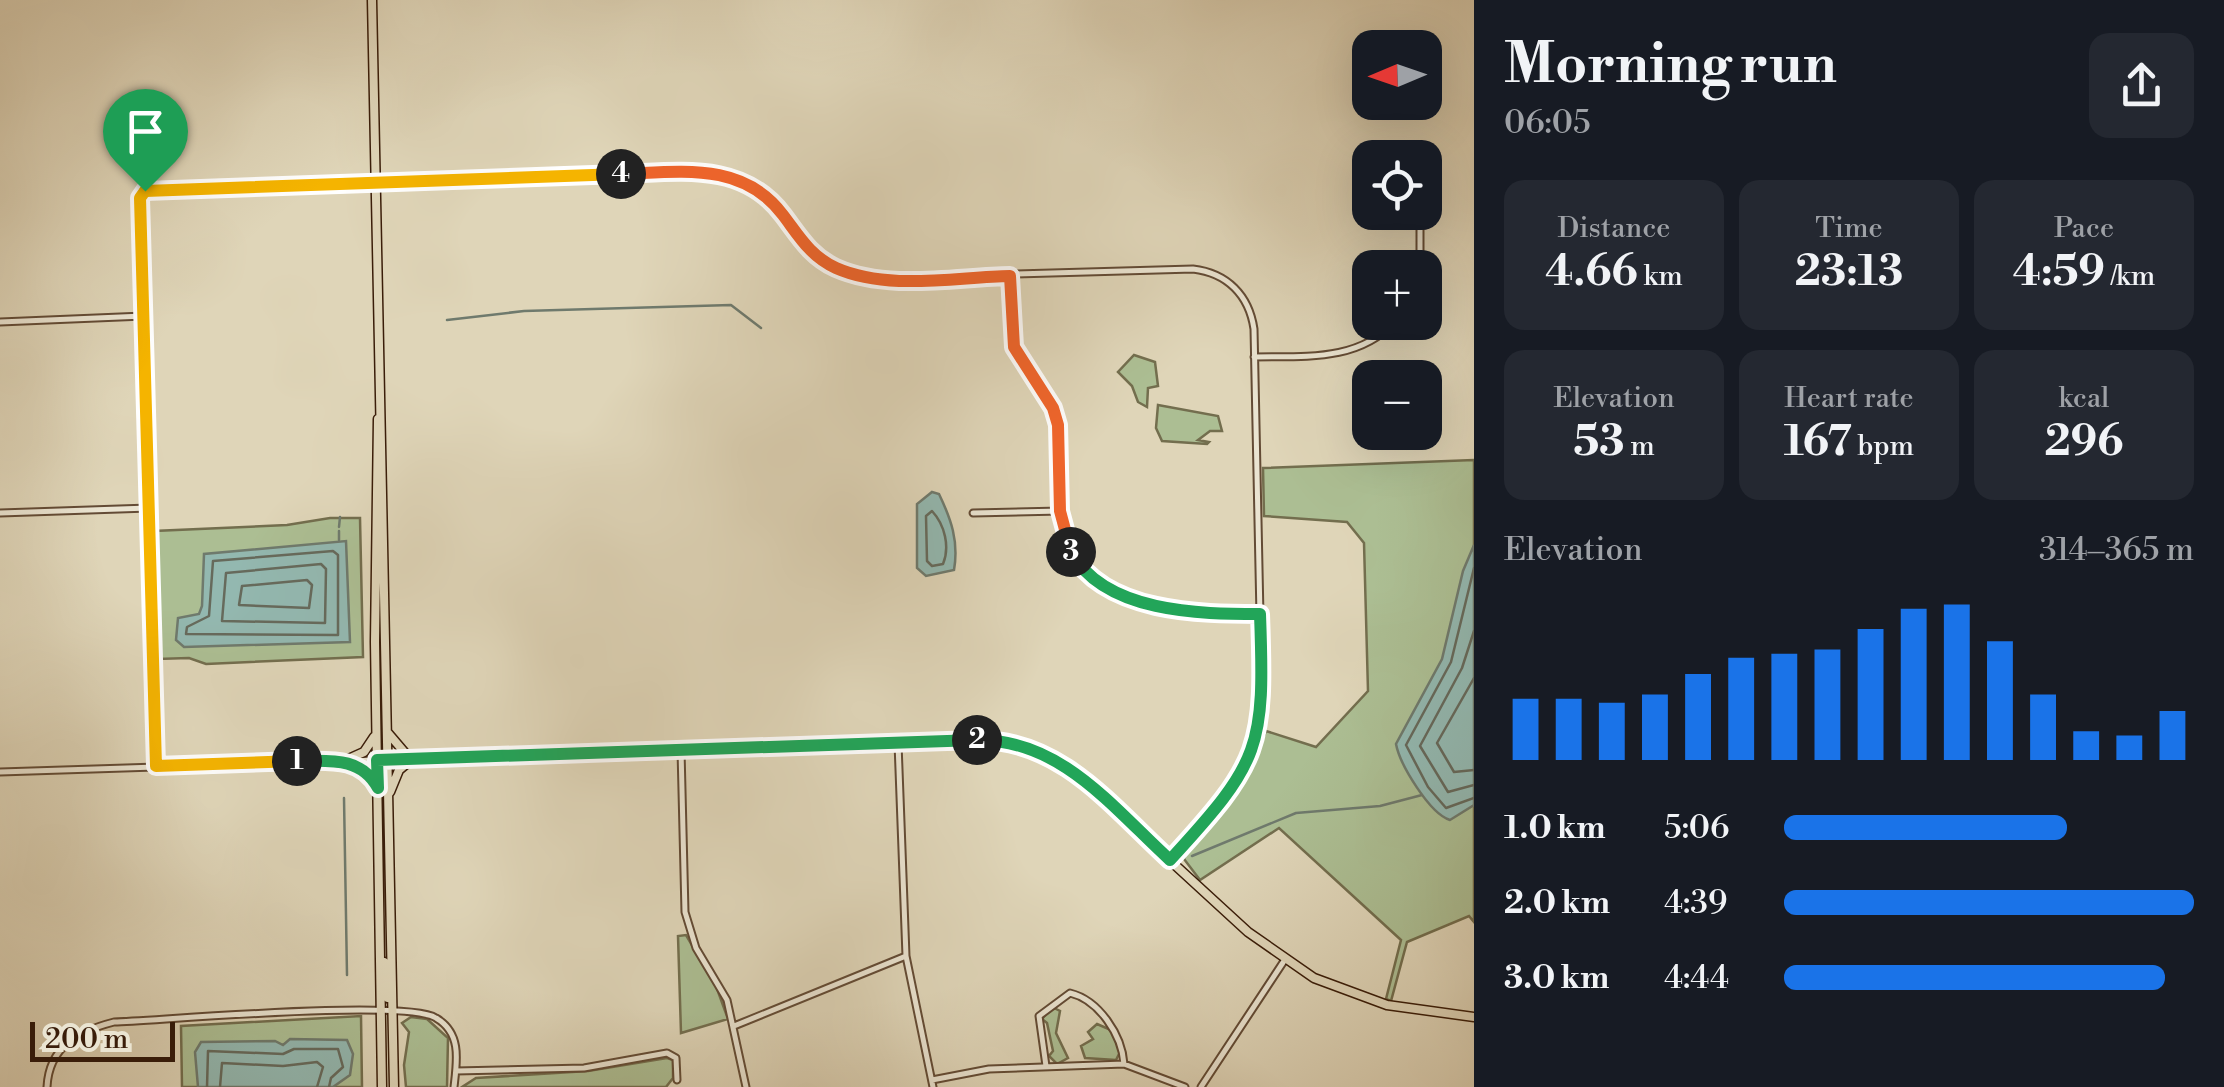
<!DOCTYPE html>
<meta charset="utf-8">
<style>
body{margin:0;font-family:"Libre Bodoni",serif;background:#242831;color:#f1f3f6;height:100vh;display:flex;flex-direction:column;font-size:38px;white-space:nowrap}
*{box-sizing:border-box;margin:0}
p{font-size:32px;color:#9ea1a6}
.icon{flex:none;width:55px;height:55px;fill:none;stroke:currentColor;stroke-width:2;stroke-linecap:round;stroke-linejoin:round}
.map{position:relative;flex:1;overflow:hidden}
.details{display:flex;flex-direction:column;background:#171b24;width:750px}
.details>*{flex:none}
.needle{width:65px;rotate:268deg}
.controls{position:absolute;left:1352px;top:30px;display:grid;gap:20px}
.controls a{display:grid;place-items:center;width:90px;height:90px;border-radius:20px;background:#171b24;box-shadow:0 10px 40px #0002;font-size:50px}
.scale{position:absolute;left:30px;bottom:25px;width:145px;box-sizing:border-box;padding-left:10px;border:5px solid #3a1d09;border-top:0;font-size:28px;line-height:35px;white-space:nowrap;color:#3a1d09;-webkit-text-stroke:8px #eae4d1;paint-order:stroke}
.pin{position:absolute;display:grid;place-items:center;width:85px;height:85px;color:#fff;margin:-102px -42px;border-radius:50% 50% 50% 0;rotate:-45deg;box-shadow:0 0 10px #0007}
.pin .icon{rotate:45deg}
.km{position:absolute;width:50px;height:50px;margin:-25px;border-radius:50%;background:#222;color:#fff;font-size:28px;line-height:50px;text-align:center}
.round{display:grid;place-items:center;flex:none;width:105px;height:105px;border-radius:20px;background:#242831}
.head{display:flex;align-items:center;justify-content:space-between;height:170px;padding:0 30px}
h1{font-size:55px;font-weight:700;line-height:75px}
.metrics{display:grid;grid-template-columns:repeat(3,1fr);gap:15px;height:170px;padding:10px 30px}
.metrics div{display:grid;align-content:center;border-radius:20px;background:#242831;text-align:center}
.metrics b{font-size:42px;font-weight:700}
.metrics small{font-size:28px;font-weight:400}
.metrics p{font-size:28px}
.chart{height:280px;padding:20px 30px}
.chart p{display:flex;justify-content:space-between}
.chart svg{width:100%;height:180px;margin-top:10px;stroke:#1a73e8;stroke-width:6}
ul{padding:0 30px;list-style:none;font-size:32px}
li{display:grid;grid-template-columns:160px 120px 1fr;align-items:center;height:75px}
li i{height:25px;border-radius:12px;background:#1a73e8}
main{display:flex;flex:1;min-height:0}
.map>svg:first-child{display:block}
</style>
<main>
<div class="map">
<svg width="1474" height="1087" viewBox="0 0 1474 1087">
<rect width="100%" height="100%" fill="#dfd5b8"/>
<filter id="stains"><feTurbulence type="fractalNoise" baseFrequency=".002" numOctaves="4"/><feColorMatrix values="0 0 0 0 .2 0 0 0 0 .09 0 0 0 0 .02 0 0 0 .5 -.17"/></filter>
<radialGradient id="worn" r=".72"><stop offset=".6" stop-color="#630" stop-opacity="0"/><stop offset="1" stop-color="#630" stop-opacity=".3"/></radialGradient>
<!-- green -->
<path fill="#acbe93" stroke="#736e4e" stroke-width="2.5" d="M 1134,355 L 1155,362 L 1158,386 L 1148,388 L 1147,407 L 1138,402 L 1132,386 L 1118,372 Z
M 1158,405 L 1218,416 L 1222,431 L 1210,431 L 1198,440 L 1209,442 L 1207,444 L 1162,441 L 1156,428 Z
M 1474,460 L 1474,922 L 1469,916 L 1407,942 L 1391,1001 L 1386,999 L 1401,940 L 1279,828 L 1200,880 L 1184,859 L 1185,852 L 1240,789 L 1266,731 L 1316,747 L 1368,691 L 1364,543 L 1347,522 L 1264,516 L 1263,468 Z
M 330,518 L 360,518 L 363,657 L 206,664 L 189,658 L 157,659 L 154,531 L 287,525 Z
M 686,935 L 716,986 L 728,1019 L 681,1033 L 678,936 Z
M 1052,1007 L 1060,1011 L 1056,1033 L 1068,1058 L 1057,1064 L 1049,1056 L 1053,1051 L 1047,1023 L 1042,1019 Z
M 361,1016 L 362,1087 L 182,1087 L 181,1026 Z
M 411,1017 L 427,1019 L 448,1038 L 447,1087 L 406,1087 L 404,1065 L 409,1032 L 402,1023 Z
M 1097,1024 L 1111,1030 L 1120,1052 L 1116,1060 L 1085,1058 L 1081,1046 L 1093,1039 L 1088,1032 Z
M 667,1058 L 673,1060 L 673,1078 L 666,1087 L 462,1087 L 476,1078 L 588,1071 Z"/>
<!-- water -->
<path fill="#93b8b0" stroke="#6f7a6d" stroke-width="2.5" d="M 932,492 L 939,494 C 951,519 959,541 954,570 L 926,576 L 917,568 L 917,504 Z
M 346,541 L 350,642 L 184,647 L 176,640 L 178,618 L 199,614 L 202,606 L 204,554 Z
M 1474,545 L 1474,805 L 1450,820 C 1430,814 1400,765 1396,744 L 1442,659 L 1463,571 Z
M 290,1039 L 347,1040 L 353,1054 L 350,1075 L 333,1087 L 198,1087 L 195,1052 L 201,1042 L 275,1041 L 283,1045 Z"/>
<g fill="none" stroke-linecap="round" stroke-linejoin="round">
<!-- shore -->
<path stroke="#666a5c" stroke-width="2.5" d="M 932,511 C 945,525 950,547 943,564 L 932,566 L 927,561 L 926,516 Z
M 333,551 L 338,555 L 338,635 L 186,634 L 187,627 L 209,616 L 213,561 Z
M 321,564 L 326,569 L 325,623 L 222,621 L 226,573 Z
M 1474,568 L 1451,662 L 1406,745 L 1428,787 L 1446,808 L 1474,798
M 307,580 L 312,585 L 309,608 L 239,605 L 242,586 Z
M 1474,631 L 1462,668 L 1420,746 L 1448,792 L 1474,785
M 1474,678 L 1437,743 L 1454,772 L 1474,770
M 207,1087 L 208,1051 L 283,1054 L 294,1049 L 338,1049 L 343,1067 L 331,1078 L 329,1087
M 220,1087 L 222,1063 L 283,1066 L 317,1062 L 323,1067 L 317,1087"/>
<!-- stream -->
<path stroke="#6f7a6d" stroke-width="2.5" d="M 447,320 L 524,311 L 731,305 L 761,328
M 339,527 L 340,517
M 339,540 L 339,531
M 344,798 L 347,975
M 1192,856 L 1296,813 L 1380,806 L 1422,795"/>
<!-- minor casing -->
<g stroke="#634b35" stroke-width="9">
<path id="minor" d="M 1418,153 L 1418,158
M 1420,212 L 1420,268
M 1011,276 C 1011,302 1008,334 1019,359 C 1031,382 1053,398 1058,424 C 1065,459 1055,497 1063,532 C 1082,611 1195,614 1260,614
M 0,322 L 144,316
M 1254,357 C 1305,356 1357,362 1395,322
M 0,513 L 149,508
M 973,513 L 1061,511
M 898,743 L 906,956 L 933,1087
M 681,750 L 685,912 L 696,948 L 727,1000 L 746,1087
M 156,766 L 143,192 L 719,173 C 775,188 772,215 807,249 C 825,266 849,272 872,278 L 1193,269 C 1227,273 1249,295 1254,329 L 1262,712 C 1252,776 1212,813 1170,859
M 0,772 L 377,760
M 734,1026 L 906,956
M 1046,1066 L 1039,1016 L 1070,993 C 1099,1000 1122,1035 1124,1064
M 456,1071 L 584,1068 L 667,1053 L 676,1058 L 677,1080
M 932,1080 L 989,1069 L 1124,1064 L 1185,1087
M 47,1087 C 49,1046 79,1031 114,1022 C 166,1020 406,999 436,1018 C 462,1033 457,1061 454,1087
M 1201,1087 L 1284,961"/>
</g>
<!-- major casing -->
<g stroke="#3a1d09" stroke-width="11">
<path id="major" d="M 372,0 L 394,1087
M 378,419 L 375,642 L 382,1087
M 388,733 L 411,760
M 377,760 L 966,740 L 1016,744 L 1067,766 L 1248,932 L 1314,978 L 1387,1005 L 1474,1017
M 344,761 L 364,752 L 374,737
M 344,761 L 369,773 L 376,783
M 390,792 L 399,770 L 411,760
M 384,962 L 388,998"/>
</g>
<!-- minor -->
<use href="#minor" stroke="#eae4d1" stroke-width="5"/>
<!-- major -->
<use href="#major" stroke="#dfd5b8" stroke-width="8"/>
</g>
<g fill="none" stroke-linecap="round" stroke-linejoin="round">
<!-- split-1 casing -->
<g stroke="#fff" stroke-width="20">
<path id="split-1" d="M 145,191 L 140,198 L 156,766 L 297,761"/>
</g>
<!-- split-2 casing -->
<g stroke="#fff" stroke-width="20">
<path id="split-2" d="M 297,761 C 328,761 361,756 378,788 L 377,760 L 977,740"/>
</g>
<!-- split-3 casing -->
<g stroke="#fff" stroke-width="20">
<path id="split-3" d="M 977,740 C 1061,739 1112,807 1170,860 C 1261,761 1265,748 1260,614 C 1200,614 1105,613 1071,552"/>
</g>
<!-- split-4 casing -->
<g stroke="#fff" stroke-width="20">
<path id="split-4" d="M 621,174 C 680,172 743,161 783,215 C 799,236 810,256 836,268 C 888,291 955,277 1010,276 L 1014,347 L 1053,408 L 1058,425 L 1060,511 L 1071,552"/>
</g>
<!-- split-5 casing -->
<g stroke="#fff" stroke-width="20">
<path id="split-5" d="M 145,191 L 621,174"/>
</g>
<!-- split-1 -->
<use href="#split-1" stroke="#f5b400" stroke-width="12"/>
<!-- split-2 -->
<use href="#split-2" stroke="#22a559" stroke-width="12"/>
<!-- split-3 -->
<use href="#split-3" stroke="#22a559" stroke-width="12"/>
<!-- split-4 -->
<use href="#split-4" stroke="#f0652b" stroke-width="12"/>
<!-- split-5 -->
<use href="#split-5" stroke="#f5b400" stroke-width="12"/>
</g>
<rect width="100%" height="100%" filter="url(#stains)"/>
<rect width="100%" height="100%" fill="url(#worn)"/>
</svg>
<div class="controls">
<a><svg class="needle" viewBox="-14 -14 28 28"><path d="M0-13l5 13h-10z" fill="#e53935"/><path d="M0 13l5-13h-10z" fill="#9ea1a6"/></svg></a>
<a><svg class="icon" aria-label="locate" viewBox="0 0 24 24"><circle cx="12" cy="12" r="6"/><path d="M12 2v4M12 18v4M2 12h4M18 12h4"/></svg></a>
<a>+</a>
<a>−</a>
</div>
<div class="scale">200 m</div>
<div class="pin" style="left:145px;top:191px;background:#1e9e55"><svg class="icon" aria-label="arrive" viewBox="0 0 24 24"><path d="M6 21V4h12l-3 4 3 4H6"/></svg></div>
<b class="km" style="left:297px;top:761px">1</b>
<b class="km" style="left:977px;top:740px">2</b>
<b class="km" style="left:1071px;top:552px">3</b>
<b class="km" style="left:621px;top:174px">4</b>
</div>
<section class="details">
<div class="head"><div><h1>Morning run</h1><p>06:05</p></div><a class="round"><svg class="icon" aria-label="share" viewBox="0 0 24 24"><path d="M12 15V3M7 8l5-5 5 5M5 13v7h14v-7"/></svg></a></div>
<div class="metrics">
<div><p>Distance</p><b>4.66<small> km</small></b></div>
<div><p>Time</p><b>23:13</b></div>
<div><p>Pace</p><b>4:59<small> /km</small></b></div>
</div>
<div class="metrics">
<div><p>Elevation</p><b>53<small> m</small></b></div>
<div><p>Heart rate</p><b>167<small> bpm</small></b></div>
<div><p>kcal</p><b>296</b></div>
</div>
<div class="chart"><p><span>Elevation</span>314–365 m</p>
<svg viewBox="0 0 160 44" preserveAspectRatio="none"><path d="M5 44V29M15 44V29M25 44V30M35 44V28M45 44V23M55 44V19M65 44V18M75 44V17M85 44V12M95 44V7M105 44V6M115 44V15M125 44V28M135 44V37M145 44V38M155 44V32"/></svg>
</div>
<ul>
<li><b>1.0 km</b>5:06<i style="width:69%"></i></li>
<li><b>2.0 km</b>4:39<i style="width:100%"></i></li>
<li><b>3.0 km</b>4:44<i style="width:93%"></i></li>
</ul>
</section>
</main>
